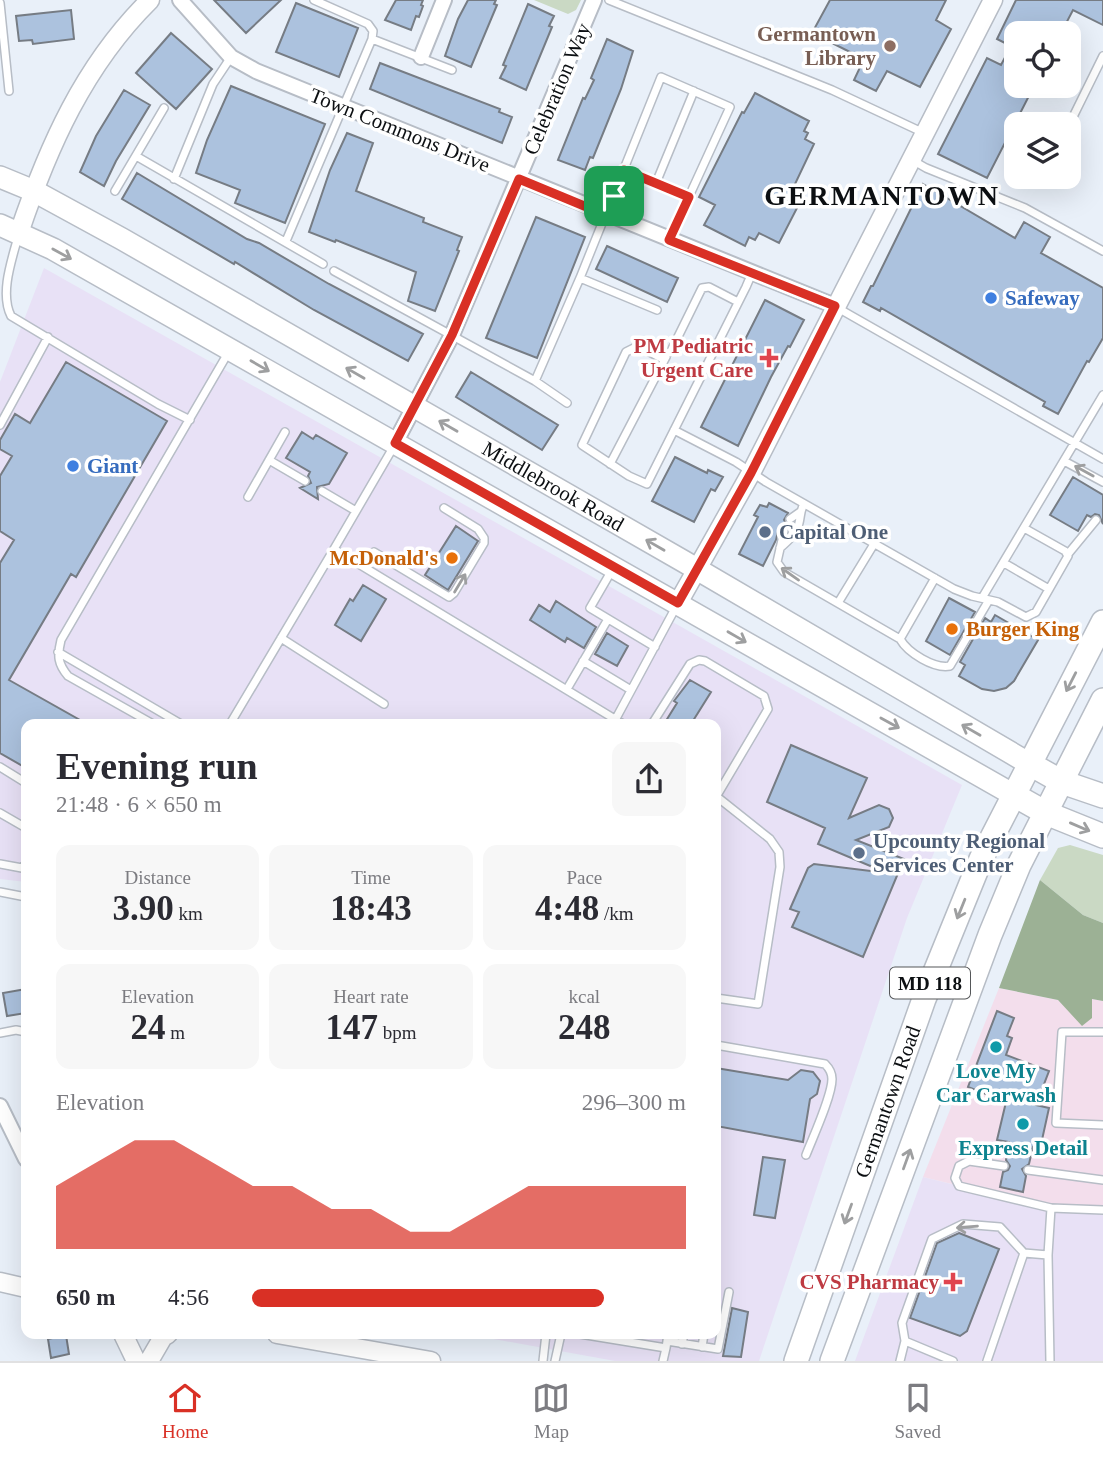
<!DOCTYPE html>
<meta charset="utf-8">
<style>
body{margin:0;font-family:Georgia,serif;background:#f7f7f7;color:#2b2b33;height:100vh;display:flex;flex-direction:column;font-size:26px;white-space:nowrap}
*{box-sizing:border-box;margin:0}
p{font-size:23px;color:#7c7c81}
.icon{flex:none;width:38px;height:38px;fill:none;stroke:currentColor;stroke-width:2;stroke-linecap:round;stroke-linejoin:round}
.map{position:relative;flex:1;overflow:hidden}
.side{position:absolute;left:21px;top:719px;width:700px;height:620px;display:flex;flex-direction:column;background:#fff;border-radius:14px;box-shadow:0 7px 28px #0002}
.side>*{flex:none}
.tools{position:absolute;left:1004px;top:21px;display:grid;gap:14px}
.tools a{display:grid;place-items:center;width:77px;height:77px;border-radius:14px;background:#fff;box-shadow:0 7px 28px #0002;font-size:35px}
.pin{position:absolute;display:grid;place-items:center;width:60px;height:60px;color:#fff;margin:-30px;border-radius:14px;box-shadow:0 4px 10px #0006}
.round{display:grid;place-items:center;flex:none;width:74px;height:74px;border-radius:14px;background:#f7f7f7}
.headline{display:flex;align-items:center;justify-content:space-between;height:119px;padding:0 35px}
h1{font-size:38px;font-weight:800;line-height:52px}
.stats{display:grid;grid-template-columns:repeat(3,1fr);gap:10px;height:119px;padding:7px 35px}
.stats div{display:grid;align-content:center;border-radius:14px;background:#f7f7f7;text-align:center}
.stats b{font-size:35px;font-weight:800}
.stats small{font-size:19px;font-weight:400}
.stats p{font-size:19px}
.chart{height:196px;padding:14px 35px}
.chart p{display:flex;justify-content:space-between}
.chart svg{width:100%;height:126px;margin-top:7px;fill:#d93025;opacity:.7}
ul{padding:0 35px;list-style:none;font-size:23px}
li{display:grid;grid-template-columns:112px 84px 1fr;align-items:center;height:52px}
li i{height:18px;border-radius:9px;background:#d93025}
.dock{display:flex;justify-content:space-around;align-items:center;height:98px;border-top:2px solid #e1e1e2;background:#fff;font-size:19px;color:#7c7c81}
.dock a{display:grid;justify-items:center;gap:4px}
.dock .on{color:#d93025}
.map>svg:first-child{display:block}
</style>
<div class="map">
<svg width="1103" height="1361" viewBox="0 0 1103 1361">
<rect width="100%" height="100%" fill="#e9f0f9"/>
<!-- commercial -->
<path fill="#e8e1f6" d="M 44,268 L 962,785 L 907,918 L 759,1361 L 615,1361 L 466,1334 L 716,1334 L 716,724 L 26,724 L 26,882 L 0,879 L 0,382 Z
M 923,1177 L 959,1186 L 1103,1210 L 1103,1361 L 855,1361 Z"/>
<!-- industrial -->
<path fill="#f3deec" d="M 999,988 L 1058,1000 L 1074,1016 L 1092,999 L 1103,1001 L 1103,1210 L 1051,1208 L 923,1177 Z"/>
<!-- green -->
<path fill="#cad9c4" d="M 534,0 L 581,0 L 576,10 L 568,14 Z
M 1070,845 L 1103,855 L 1103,923 L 1083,915 L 1040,880 L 1058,848 Z"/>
<!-- forest -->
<path fill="#9cb195" d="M 1040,880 L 1083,915 L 1103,923 L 1103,1001 L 1092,999 L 1092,1018 L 1082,1026 L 1058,1000 L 999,988 Z"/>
<!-- building -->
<path fill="#acc2de" stroke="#767c84" stroke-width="2" d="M 214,0 L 281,0 L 246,33 Z
M 396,0 L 423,0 L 421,5 L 423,6 L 419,17 L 416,16 L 411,30 L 385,20 Z
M 468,0 L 496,0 L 494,4 L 497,5 L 471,67 L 445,56 L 458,19 Z
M 830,0 L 946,0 L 936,20 L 951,29 L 920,87 L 887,71 L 876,91 L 854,80 L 864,59 L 812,33 Z
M 1016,0 L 1103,0 L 1103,25 L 1073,10 L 1061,33 L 1017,33 L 1017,86 L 1034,86 L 987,178 L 938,154 L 987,58 L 1001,65 L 1011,46 L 997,39 Z
M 296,3 L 358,28 L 339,77 L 276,52 Z
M 528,4 L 554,16 L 549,26 L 552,27 L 526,90 L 500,78 L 506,66 L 503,65 Z
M 71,10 L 74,39 L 33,44 L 32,40 L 19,41 L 16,16 Z
M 171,33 L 212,69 L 176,109 L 136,73 Z
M 607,39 L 633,51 L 621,89 L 593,158 L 590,157 L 585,170 L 558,160 L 583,98 L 585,99 L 594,80 L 591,78 Z
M 380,63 L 500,109 L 499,112 L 512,117 L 502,143 L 370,89 Z
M 231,86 L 325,124 L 285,223 L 235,203 L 240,190 L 196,173 L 207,140 Z
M 124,90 L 150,105 L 116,161 L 104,186 L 80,172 L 96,136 Z
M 755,93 L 809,121 L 804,131 L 808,133 L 805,139 L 814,144 L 786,203 L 797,208 L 779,243 L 759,233 L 755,240 L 749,237 L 745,246 L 704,225 L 715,205 L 699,197 L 742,112 L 744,113 Z
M 347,133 L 373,143 L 356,191 L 424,218 L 423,222 L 462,237 L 457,250 L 459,251 L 435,311 L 408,301 L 416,272 L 336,240 L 335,242 L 309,232 L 330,170 Z
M 137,173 L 247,239 L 259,243 L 329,284 L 423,334 L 408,361 L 314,310 L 235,262 L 234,264 L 122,199 Z
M 923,184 L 1015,238 L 1024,222 L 1050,237 L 1041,253 L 1103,288 L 1103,338 L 1089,362 L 1087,361 L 1058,414 L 1043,406 L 1045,402 L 881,308 L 880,311 L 863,302 L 871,286 L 873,286 Z
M 536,217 L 585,237 L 537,358 L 486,338 Z
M 607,246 L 678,278 L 667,302 L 596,269 Z
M 765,300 L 804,320 L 790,347 L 788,346 L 771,377 L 738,446 L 701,427 Z
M 66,362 L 167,421 L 76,577 L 71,574 L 9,680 L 87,724 L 26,724 L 26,768 L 0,753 L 0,563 L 14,540 L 0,531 L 0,476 L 12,456 L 0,449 L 0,440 L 15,414 L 30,423 Z
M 471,372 L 558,425 L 542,450 L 456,397 Z
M 302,432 L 313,439 L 316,435 L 347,453 L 329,484 L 317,487 L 318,499 L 300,488 L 311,483 L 308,476 L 310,472 L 286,458 Z
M 675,457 L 707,473 L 708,470 L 723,477 L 715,491 L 711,489 L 694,522 L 652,501 Z
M 1073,477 L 1103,495 L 1103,524 L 1099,515 L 1095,514 L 1091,517 L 1087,515 L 1078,531 L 1050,515 Z
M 769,503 L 788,513 L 784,520 L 787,524 L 792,525 L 790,529 L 785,525 L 779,527 L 776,540 L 763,566 L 739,554 L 758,517 L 754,515 L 760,505 L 767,507 Z
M 456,526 L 478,541 L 448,590 L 425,575 Z
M 363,585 L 386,599 L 361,641 L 335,625 L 350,599 L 353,601 Z
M 949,598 L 975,612 L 950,655 L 926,641 Z
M 556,601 L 596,627 L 584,648 L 567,638 L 565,642 L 530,620 L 539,605 L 550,612 Z
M 995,615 L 1038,640 L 1014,681 L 1006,688 L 994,691 L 982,689 L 959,676 L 965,665 L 960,662 L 985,618 L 991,622 Z
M 607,633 L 628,646 L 617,666 L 595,654 Z
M 690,680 L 711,692 L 691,724 L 664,724 L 677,703 L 674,701 Z
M 791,745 L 867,778 L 849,818 L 879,805 L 889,809 L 893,818 L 889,827 L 856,840 L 904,859 L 863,957 L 792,927 L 799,912 L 790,909 L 808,868 L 814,864 L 887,873 L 818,844 L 825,828 L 767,802 Z
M 26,989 L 26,1013 L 7,1016 L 3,993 Z
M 997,1011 L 1014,1018 L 1007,1036 L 1012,1038 L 1006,1055 L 1049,1071 L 1036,1105 L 1049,1108 L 1040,1149 L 1033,1147 L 1029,1164 L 1022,1169 L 1026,1176 L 1023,1192 L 1000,1187 L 1003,1172 L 1008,1170 L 1010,1166 L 1006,1160 L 1009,1142 L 997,1140 L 1006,1102 L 968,1087 Z
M 716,1068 L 788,1080 L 801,1070 L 813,1072 L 820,1081 L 817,1094 L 810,1099 L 803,1142 L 716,1126 Z
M 763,1157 L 785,1160 L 775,1218 L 754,1215 Z
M 959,1233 L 999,1249 L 967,1331 L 960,1336 L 910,1318 L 937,1243 Z
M 732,1308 L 748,1312 L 741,1357 L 723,1356 Z
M 66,1335 L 69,1354 L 51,1358 L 48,1339 Z"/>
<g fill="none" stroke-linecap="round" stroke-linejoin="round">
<!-- service casing -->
<g stroke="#b7bdc6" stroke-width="10">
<path id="service" d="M 609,0 L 832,90 L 924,133
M 0,3 L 9,91
M 372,39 L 452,70
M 1069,125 L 1103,56
M 136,156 L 323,264
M 912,160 L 926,168 L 1025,208 L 1103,251
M 624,170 L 689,197
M 174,179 L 213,84 L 231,57
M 1043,180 L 1044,177
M 656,183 L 694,91
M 115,191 L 164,108
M 18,237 C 11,262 0,294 11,316 L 158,404 L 190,420
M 286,241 L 372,39 L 373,31 L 368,24 L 314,0
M 334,271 L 535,381 L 567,403
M 580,278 L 657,310
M 738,302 L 709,287 L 702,288 L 671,351 L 661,358 L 638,346 L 626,352 L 582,445 L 629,476 L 647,484 L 746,287 L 752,273
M 836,307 L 1103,459
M 535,381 L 580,278 L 661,77 L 730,107 L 670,238
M 0,425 L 48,337
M 674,430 L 736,462 L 766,482 L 954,589 L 972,596 L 998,602 L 1026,617 L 1036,612 L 1068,556 L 1065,551 L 1024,528
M 394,446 L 334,549 L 623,724
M 269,460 L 305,481
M 1064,461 L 1103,482
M 610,464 L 666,357
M 322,491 L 356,511
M 248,497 L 285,432
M 790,519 L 800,512
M 784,531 L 777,562 L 784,572 L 900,639 L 935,578
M 780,548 C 788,541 797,533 799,523 C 801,515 800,511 804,504
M 374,552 L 449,597 L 454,593 L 484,543 L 484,538 L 478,529 L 444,508
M 1068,554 L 1096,520
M 1004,563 L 1049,589
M 612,570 L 590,608 L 655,647
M 982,598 L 1103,395
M 838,603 L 874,544
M 281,638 L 384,704
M 900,639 C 908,653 934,669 950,666 L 989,600
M 58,652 L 181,724
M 583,661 L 631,690
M 567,689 L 608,619
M 153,724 L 68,676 C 58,664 57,656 61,640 L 228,353
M 230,724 L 334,549
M 613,724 L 677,605
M 652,724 L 690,664 L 699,660 L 705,661 L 764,696 L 768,709 L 716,797
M 0,767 L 26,783
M 716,796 L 770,839 L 779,852 L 780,867 L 758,1004 L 716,998
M 0,813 L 26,828
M 0,864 L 22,868 L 26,864
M 0,892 L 26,897
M 1103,1032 L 1062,1032 L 1056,1123 L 1103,1125
M 0,1033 L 16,1030 L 26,1032
M 716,1045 L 825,1064 C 829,1068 832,1073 832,1079 C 832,1096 813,1137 806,1155
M 1004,1166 L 969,1161 L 959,1166 L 955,1178 L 959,1186 L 1051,1208
M 1028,1170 L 1103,1180
M 1048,1255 L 1051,1208 L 1103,1210
M 580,1334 L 666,1348 L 668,1334
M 667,1341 L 718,1349 L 729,1292
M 905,1341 L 902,1323 L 932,1239 L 963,1224 L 1000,1227 L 1024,1253 L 1048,1255 L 1050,1361
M 682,1344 L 684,1334
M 702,1347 L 704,1334
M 543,1361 L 546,1334
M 555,1361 L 561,1334
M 663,1361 L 666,1348
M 900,1361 L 905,1341 L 953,1361
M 987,1361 L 1024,1253"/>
</g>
<!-- minor casing -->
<g stroke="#b7bdc6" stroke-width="18">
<path id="minor" d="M 180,0 L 231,57 L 256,71 L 835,306
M 421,57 L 444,0
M 395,443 L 452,335 L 594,0
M 0,1106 L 26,1159"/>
</g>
<!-- tertiary casing -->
<g stroke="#b7bdc6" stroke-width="21">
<path id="tertiary" d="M 19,233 C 48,147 84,65 150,0
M 678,603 L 751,473 L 993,0
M 0,1282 L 26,1288
M 123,1334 L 136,1361
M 277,1334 L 431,1361
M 149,1361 L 163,1337 L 168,1334"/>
</g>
<!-- secondary casing -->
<g stroke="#b7bdc6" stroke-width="24">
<g id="secondary">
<path id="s1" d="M 0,177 L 34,191 L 122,239 L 683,561 L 1030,764"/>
<path d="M 0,225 L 53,249 L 1014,795"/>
</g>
</g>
<!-- primary casing -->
<g stroke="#b7bdc6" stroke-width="26">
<g id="primary">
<path d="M 1030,764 L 1062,782 L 1103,796"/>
<path d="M 1014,795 L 1046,813 L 1103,836"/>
<path id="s2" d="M 796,1361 L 924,999 L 981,859 L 1103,622"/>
<path d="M 832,1361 L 990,935 L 1019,865 L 1103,700"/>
</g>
</g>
<!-- service -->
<use href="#service" stroke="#fff" stroke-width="7"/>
<!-- minor -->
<use href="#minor" stroke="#fff" stroke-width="14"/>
<!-- tertiary -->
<use href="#tertiary" stroke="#fff" stroke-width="18"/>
<!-- secondary -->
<use href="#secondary" stroke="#fff" stroke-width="21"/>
<!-- primary -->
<use href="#primary" stroke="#fff" stroke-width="23"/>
</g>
<!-- one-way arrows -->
<defs><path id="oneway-shaft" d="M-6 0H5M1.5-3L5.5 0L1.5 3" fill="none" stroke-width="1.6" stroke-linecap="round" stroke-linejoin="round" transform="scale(1.75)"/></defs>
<g stroke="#9e9fa0">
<use href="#oneway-shaft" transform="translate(62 254) rotate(29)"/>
<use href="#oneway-shaft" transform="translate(260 366) rotate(30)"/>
<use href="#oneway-shaft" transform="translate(355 373) rotate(-150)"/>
<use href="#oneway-shaft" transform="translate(448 426) rotate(-150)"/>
<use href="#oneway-shaft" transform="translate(1084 471) rotate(-151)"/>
<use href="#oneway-shaft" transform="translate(655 545) rotate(-150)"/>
<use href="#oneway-shaft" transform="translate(790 574) rotate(-145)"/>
<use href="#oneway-shaft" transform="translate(460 583) rotate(-59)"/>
<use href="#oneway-shaft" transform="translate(737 637) rotate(30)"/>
<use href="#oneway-shaft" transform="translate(1071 682) rotate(117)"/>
<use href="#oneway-shaft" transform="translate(890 723) rotate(29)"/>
<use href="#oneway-shaft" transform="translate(971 730) rotate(-150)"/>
<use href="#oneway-shaft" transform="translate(1080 827) rotate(23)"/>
<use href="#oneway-shaft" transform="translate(961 909) rotate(112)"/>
<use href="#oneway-shaft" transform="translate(907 1159) rotate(-70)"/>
<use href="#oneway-shaft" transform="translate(848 1214) rotate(110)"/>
<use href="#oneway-shaft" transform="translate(967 1227) rotate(175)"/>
</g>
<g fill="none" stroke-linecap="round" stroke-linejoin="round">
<!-- route casing -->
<g stroke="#fff" stroke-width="14">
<path id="route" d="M 624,170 L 689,197 L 669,240 L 835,306 L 751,473 L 678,603 L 395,443 L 452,335 L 519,179 L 606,215 Z"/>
</g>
<!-- route -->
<use href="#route" stroke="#d93025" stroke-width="9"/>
</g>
<!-- markers -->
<circle fill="#8d6e63" stroke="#fff" stroke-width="2.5" cx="890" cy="46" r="7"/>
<g fill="#3f7fe0" stroke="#fff" stroke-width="2.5">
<circle cx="991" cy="298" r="7"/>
<circle cx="73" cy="466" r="7"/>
</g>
<g fill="#e0444e" stroke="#fff" stroke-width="2.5">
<path d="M765.5 347.5h7v7h7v7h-7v7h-7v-7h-7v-7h7z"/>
<path d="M949.5 1271.5h7v7h7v7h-7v7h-7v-7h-7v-7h7z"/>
</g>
<g fill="#5c6f8a" stroke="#fff" stroke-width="2.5">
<circle cx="765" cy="532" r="7"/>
<circle cx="859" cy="853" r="7"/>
</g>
<g fill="#e8710a" stroke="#fff" stroke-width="2.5">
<circle cx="452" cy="558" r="7"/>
<circle cx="952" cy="629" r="7"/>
</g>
<g fill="#0f9aa8" stroke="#fff" stroke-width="2.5">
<circle cx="996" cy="1047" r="7"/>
<circle cx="1023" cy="1124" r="7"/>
</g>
<g text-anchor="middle" stroke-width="7" stroke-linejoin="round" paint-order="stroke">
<!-- shield labels -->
<rect fill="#fff" stroke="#555759" stroke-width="2" x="890" y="967.5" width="80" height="31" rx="5"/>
<g font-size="19" font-weight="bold" fill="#0c0f12">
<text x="930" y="990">MD 118</text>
</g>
<!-- education labels -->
<g font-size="21" font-weight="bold" fill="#785e54" stroke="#fff" text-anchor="end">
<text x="876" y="41">Germantown<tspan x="876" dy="24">Library</tspan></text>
</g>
<!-- street labels -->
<g font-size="21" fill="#0c0f12" stroke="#fff">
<text transform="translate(557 89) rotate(-67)" y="7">Celebration Way</text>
<text transform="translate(400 130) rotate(22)" y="7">Town Commons Drive</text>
<text dy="7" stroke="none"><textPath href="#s1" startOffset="634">Middlebrook Road</textPath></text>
<text dy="7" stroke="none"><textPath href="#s2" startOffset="275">Germantown Road</textPath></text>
</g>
<!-- shop labels -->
<g font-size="21" font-weight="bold" fill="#366cbe" stroke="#fff" text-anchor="start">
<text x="1005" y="305">Safeway</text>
<text x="87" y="473">Giant</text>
</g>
<!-- health labels -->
<g font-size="21" font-weight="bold" fill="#be3a42" stroke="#fff" text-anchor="end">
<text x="753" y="353">PM Pediatric<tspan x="753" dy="24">Urgent Care</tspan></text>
<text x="939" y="1289">CVS Pharmacy</text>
</g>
<!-- service labels -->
<g font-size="21" font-weight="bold" fill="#4e5e75" stroke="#fff" text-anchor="start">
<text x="779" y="539">Capital One</text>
<text x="873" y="848">Upcounty Regional<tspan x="873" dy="24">Services Center</tspan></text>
</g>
<!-- food labels -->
<g font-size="21" font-weight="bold" fill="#c56008" stroke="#fff" text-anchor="end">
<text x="438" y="565">McDonald's</text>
<text x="966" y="636" text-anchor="start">Burger King</text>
</g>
<!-- culture labels -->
<g font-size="21" font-weight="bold" fill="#0d838f" stroke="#fff">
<text x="996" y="1078">Love My<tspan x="996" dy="24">Car Carwash</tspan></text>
<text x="1023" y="1155">Express Detail</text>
</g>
<!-- district labels -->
<g font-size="28" font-weight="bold" letter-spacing="2" fill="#0c0f12" stroke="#fff">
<text x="882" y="205">GERMANTOWN</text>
</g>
</g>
</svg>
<div class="tools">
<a><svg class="icon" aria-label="locate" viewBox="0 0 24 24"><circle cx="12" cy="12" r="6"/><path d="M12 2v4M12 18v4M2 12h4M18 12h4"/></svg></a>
<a><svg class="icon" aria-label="layers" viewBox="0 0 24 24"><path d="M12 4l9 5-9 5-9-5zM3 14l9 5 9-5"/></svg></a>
</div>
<div class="pin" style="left:614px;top:196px;background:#1e9e55"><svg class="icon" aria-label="arrive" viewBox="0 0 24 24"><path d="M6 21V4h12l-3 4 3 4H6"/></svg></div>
<section class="side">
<div class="headline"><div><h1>Evening run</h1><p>21:48 · 6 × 650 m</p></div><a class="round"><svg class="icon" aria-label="share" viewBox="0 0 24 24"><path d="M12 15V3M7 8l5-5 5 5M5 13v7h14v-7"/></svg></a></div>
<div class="stats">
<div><p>Distance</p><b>3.90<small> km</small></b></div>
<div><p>Time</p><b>18:43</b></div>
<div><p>Pace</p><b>4:48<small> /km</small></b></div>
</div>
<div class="stats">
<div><p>Elevation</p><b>24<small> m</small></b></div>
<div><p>Heart rate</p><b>147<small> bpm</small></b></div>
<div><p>kcal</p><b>248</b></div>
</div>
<div class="chart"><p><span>Elevation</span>296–300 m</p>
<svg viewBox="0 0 160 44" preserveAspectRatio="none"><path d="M0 44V22L10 14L20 6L30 6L40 14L50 22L60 22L70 30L80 30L90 38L100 38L110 30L120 22L130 22L140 22L150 22L160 22V44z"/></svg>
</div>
<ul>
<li><b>650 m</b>4:56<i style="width:81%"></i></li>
</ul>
</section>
</div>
<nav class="dock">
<a class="on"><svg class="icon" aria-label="home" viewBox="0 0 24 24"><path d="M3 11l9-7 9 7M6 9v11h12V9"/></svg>Home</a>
<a><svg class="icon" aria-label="map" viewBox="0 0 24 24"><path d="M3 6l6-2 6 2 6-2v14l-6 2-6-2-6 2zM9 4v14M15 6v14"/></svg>Map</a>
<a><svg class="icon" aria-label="saved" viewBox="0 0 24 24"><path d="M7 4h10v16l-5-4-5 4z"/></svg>Saved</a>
</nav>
